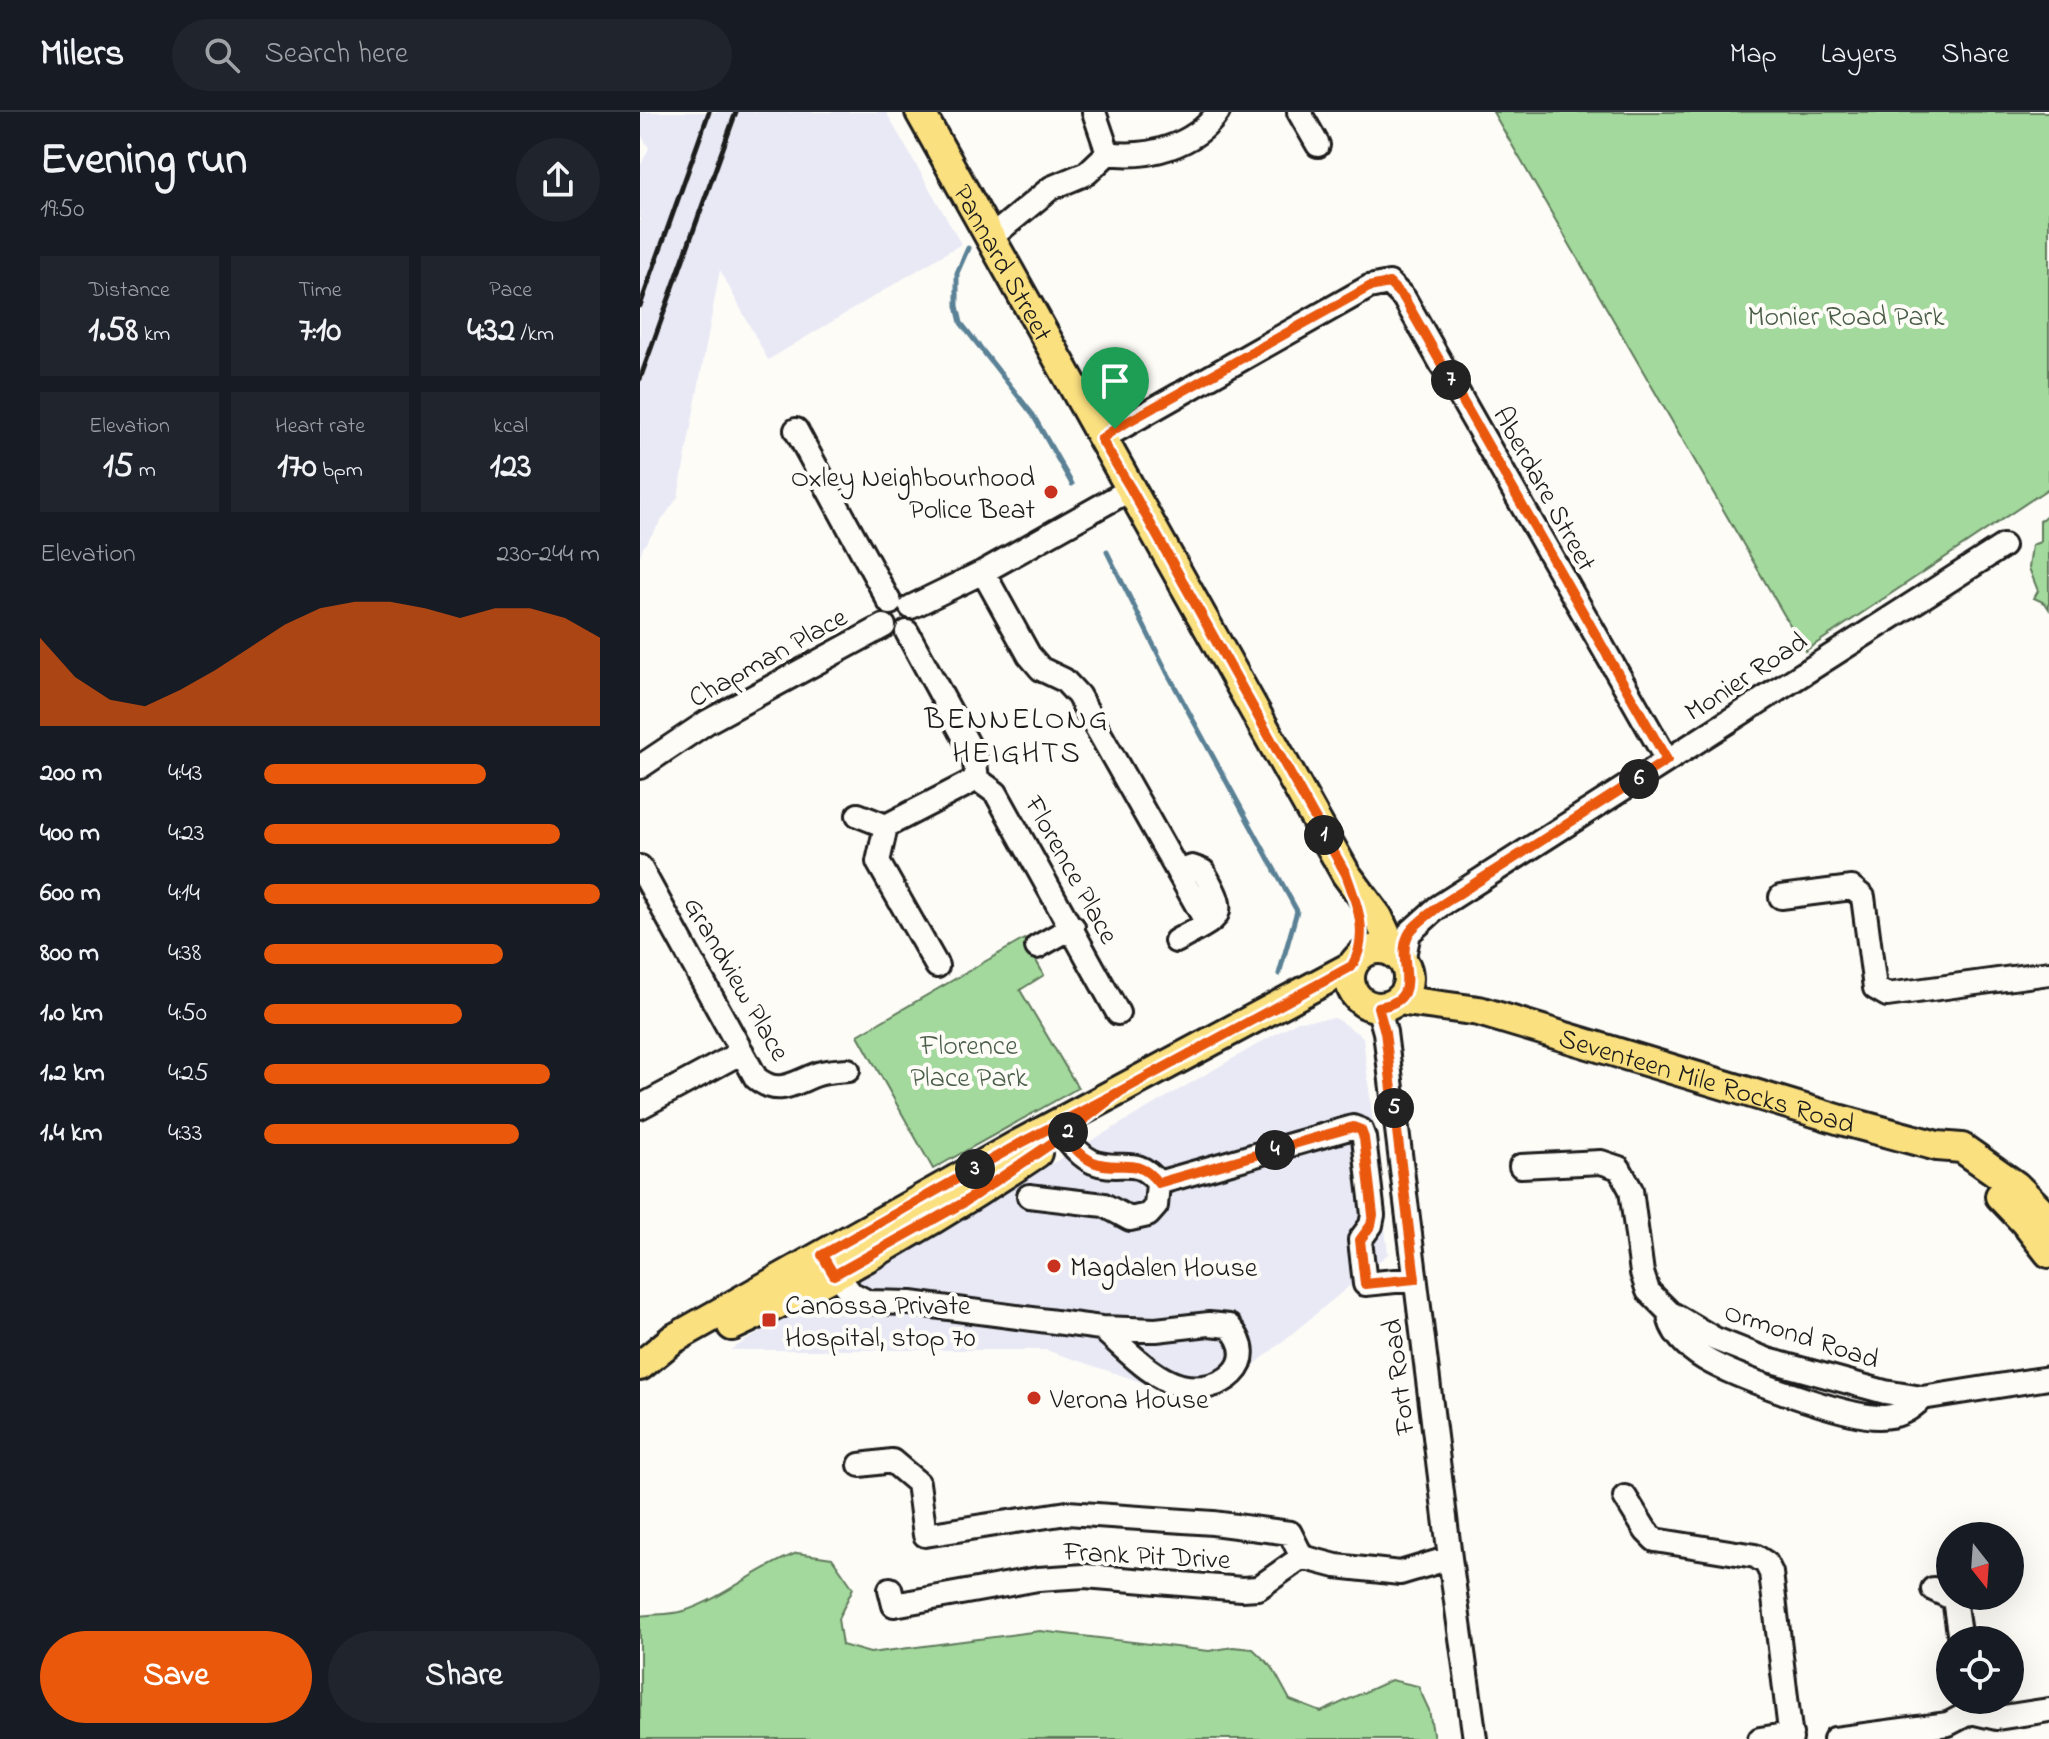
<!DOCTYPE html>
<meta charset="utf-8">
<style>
body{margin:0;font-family:"Indie Flower",sans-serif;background:#20242c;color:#f1f3f6;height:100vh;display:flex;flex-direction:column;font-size:30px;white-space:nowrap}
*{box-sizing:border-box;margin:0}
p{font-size:26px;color:#9ea1a6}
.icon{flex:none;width:44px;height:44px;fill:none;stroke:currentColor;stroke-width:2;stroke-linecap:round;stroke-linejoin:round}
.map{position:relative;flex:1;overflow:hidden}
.panel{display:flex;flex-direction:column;background:#171b24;width:640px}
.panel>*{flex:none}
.needle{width:52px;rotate:163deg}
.buttons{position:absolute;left:1296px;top:1410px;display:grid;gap:16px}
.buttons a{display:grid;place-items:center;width:88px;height:88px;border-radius:50%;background:#171b24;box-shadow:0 8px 32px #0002;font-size:40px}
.pin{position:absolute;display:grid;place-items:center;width:68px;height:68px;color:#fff;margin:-82px -34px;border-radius:50% 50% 50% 0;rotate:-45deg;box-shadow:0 0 8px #0007}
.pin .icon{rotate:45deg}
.km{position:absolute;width:40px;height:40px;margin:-20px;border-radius:50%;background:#222;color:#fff;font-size:22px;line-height:40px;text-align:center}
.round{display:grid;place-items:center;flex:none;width:84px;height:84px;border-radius:42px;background:#20242c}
.head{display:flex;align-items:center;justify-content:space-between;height:136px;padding:0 40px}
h1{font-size:44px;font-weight:700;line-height:60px}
.metrics{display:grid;grid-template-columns:repeat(3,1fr);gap:12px;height:136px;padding:8px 40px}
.metrics div{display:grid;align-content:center;border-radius:0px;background:#20242c;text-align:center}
.metrics b{font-size:34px;font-weight:700}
.metrics small{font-size:22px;font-weight:400}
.metrics p{font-size:22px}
.chart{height:224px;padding:16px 40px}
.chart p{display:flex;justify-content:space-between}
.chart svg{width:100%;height:144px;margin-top:8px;fill:#ea580c;opacity:.7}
.primary-button{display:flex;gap:16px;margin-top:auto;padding:16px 40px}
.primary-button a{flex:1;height:92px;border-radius:48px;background:#ea580c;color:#fff;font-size:32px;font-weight:700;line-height:92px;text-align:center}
.primary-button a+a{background:#20242c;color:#f1f3f6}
ul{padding:0 40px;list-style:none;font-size:26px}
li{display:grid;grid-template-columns:128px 96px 1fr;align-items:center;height:60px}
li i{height:20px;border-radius:10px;background:#ea580c}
header{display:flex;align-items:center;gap:48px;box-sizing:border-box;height:112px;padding:0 40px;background:#171b24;border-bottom:2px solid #363941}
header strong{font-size:38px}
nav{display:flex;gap:44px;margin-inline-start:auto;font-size:28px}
.search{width:560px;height:72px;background:#20242c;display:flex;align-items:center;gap:20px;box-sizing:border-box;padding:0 28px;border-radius:44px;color:#9ea1a6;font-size:30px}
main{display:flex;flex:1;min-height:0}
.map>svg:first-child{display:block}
</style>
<header>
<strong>Milers</strong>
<div class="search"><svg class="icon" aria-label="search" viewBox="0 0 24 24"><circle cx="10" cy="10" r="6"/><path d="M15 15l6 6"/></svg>Search here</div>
<nav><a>Map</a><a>Layers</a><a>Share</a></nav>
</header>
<main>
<section class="panel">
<div class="head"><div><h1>Evening run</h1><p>19:50</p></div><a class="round"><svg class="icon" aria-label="share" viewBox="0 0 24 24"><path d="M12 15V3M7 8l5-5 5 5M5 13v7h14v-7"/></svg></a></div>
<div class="metrics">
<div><p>Distance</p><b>1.58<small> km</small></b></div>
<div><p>Time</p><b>7:10</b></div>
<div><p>Pace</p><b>4:32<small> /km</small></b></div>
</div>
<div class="metrics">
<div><p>Elevation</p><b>15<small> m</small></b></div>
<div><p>Heart rate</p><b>170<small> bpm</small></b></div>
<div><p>kcal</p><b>123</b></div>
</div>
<div class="chart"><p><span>Elevation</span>230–244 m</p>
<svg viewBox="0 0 160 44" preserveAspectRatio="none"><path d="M0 44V17L10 29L20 36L30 38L40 33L50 27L60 20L70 13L80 8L90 6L100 6L110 8L120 11L130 8L140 8L150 11L160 17V44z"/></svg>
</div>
<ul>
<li><b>200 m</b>4:43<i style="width:66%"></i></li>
<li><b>400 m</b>4:23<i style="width:88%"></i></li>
<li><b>600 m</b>4:14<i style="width:100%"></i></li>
<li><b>800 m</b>4:38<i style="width:71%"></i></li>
<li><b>1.0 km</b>4:50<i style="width:59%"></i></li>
<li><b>1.2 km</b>4:25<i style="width:85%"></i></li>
<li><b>1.4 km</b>4:33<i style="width:76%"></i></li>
</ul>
<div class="primary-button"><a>Save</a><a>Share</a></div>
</section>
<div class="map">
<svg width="1409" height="1627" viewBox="0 0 1409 1627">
<rect width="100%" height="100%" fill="#fdfcf7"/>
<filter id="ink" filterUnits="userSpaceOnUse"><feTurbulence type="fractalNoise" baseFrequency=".0125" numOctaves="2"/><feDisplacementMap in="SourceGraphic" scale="16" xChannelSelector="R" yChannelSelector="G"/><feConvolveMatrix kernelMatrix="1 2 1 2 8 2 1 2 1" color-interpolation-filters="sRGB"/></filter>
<g filter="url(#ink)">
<!-- built -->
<path fill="#e8e9f5" d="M 0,0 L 246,0 L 321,132 L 128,248 L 80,158 L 38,385 L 3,435 L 0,444 L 0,55 L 9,36 L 0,21 Z
M 695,906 L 723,925 L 748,1142 L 567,1292 L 406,1238 L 90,1238 L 658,909 Z"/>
<!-- green -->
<path fill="#a3d99d" stroke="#607a5c" stroke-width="2" d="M 853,0 L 1409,0 L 1409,376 L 1165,539 Z
M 1409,401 L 1409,497 L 1405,491 L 1394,486 L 1398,479 L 1389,456 L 1392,433 L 1400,430 L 1400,409 Z
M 384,827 L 404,863 L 380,878 L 438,976 L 293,1057 L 218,923 Z
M 157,1441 L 192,1446 L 213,1476 L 198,1507 L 202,1533 L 230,1541 L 400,1519 L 569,1539 L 593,1535 L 613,1537 L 632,1555 L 650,1588 L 681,1600 L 751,1568 L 778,1574 L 789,1598 L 794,1627 L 0,1627 L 0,1504 C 14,1502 31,1503 44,1499 C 84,1486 117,1456 157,1441 Z"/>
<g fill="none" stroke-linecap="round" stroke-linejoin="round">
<!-- stream -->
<path stroke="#5a8195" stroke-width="5" d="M 328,136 L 317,161 L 317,194 L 321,211 L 393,303 L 432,372
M 467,440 L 527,560 L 657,799 L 639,862"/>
<!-- minor casing -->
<g stroke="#1c1c1c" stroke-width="28">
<path id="minor" d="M 454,0 L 468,41
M 659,0 L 678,33
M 349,127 L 411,76 L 447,61 L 468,41 C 507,47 555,34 578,0
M 156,318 L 250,491
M 461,327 L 729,175 L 749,171 L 764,186 L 1027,648
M 343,460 L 389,543 L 401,557 L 424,568 L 438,583 L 567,811
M 271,495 L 343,460 L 491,377
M 267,520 L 334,643 L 337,667 L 356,681 L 478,901
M 0,655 L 67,610 L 244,514
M 218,703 L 246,714 L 337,667
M 246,714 L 238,750 L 297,854
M 0,755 L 116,966 C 138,984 152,972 175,963 C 185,959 197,959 208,958
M 1141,785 L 1212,776 L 1223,785 L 1235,876 L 1247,883 L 1409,861
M 536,829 C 580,804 591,807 563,759 L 552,755 L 538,760
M 397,835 L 433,815
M 763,849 L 769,821 L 798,795 L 1363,434
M 738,895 L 745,920 L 810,1446 L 835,1627
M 0,995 L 102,940
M 881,1054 L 961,1050 L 979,1056 L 991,1078 L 1002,1161 L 1008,1179 L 1029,1200 L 1075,1227 L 1128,1248 L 1245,1280 L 1282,1286 L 1409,1266
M 518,1071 L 713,1015 L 721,1018 L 724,1026 L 733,1103 L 731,1113 L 720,1128 L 725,1172 L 775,1167
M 389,1084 L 464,1093 L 490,1107 L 508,1103 L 516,1094 L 518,1071 C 496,1042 480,1061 453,1050 C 440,1044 432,1033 424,1023
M 187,1151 L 211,1181 L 228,1190 L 271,1191 L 461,1216 L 516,1218 L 569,1212 L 589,1214 C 624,1252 580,1283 541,1274 C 511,1266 484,1235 461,1216
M 1029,1200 C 1029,1220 1049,1237 1065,1247 C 1095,1265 1206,1305 1239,1305 C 1258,1305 1269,1299 1282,1286
M 220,1353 L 252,1349 L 278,1371 L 285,1423 L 427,1401 L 573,1411 L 650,1421 L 662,1445
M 985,1385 L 1006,1419 L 1015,1428 L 1115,1444 L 1126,1451 L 1131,1461 L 1151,1627
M 250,1477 L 254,1493 L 398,1467 L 445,1464 L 602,1477 L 618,1476 L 662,1445 L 696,1454 L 760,1461 L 810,1446
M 1293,1477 L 1314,1487 L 1317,1484
M 1314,1487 L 1320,1528
M 1120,1627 L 1151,1622
M 1195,1627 L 1308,1612 L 1331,1600 L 1357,1606 L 1409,1598"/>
</g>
<!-- major casing -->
<g stroke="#1c1c1c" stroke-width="34">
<g id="major">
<path id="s1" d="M 280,0 L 706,762 L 738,805 L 755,842"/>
<circle cx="739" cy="866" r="29"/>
<path id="s2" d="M 758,888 L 839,899 L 1201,1008 L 1297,1034 L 1322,1036 L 1376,1074 L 1409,1107"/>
<path d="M 1360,1084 L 1384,1109 L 1409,1141"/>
<path d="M 92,1214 C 198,1165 300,1106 397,1041"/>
<path d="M 0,1254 L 33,1227 L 379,1032 L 712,854"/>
</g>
</g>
<!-- minor -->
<use href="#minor" stroke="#fdfcf7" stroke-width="22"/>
<!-- major -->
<use href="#major" stroke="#fbe080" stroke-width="28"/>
<!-- rail -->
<path stroke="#1c1c1c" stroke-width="5" d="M 0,194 L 69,0
M 0,267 L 96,0"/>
</g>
</g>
<g fill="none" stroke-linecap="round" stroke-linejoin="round" filter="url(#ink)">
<!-- route casing -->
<g stroke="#fff" stroke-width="16">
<path id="route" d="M 475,317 L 461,327 L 491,377 L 706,762 C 717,792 730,824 712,854 L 481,979 L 424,1023 L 323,1091 L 194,1163 L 182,1143 L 379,1032 L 481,979 L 424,1023 C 432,1033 440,1044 453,1050 C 480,1061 496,1042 518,1071 L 713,1015 L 721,1018 L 724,1026 L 733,1103 L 731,1113 L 720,1128 L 725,1172 L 775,1167 L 745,920 L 738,895 C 789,888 752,847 770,820 C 776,811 790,802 798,795 L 1027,648 L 764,186 L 749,171 L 729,175 L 475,317"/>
</g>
<!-- route -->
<use href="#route" stroke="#ea580c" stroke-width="10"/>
</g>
<!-- markers -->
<g fill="#c8321e" stroke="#fdfcf7" stroke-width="3">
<circle cx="411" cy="380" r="8"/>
<circle cx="414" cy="1154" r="8"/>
<rect x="121" y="1200" width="16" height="16" rx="4"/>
<circle cx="394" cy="1286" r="8"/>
</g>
<g text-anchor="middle" stroke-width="8" stroke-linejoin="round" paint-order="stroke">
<!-- street labels -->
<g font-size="28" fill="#1c1c1c" stroke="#fdfcf7">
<text dy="10" stroke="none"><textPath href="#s1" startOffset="172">Pannard Street</textPath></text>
<text transform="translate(906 376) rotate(61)" y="10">Aberdare Street</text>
<text transform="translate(127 544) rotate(-29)" y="10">Chapman Place</text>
<text transform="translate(1105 563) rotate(-33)" y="10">Monier Road</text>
<text transform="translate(433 757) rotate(61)" y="10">Florence Place</text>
<text transform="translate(98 866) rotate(60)" y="10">Grandview Place</text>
<text dy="10" stroke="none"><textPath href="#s2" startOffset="320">Seventeen Mile Rocks Road</textPath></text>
<text transform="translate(1162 1222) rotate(18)" y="10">Ormond Road</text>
<text transform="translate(757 1265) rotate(-97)" y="10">Fort Road</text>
<text transform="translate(507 1442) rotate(3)" y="10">Frank Pit Drive</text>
</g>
<!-- park labels -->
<g font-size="28" fill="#4b5e49" stroke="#fdfcf7">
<text x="1206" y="213">Monier Road Park</text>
<text x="329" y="942">Florence<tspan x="329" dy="32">Place Park</tspan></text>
</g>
<!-- poi labels -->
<g font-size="28" fill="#1c1c1c" stroke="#fdfcf7" text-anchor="start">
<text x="395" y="374" text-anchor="end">Oxley Neighbourhood<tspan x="395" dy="32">Police Beat</tspan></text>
<text x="430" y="1164">Magdalen House</text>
<text x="145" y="1202">Canossa Private<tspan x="145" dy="32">Hospital, stop 70</tspan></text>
<text x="410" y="1296">Verona House</text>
</g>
<!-- neighbourhood labels -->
<g font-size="30" letter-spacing="2" fill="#1c1c1c" stroke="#fdfcf7">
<text x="377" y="616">BENNELONG<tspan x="377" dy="34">HEIGHTS</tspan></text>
</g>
</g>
</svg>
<div class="buttons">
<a><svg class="needle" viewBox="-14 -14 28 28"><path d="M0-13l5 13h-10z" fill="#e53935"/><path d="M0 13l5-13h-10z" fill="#9ea1a6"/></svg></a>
<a><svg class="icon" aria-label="locate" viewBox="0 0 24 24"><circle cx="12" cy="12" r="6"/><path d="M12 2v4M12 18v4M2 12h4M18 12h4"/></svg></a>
</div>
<div class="pin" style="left:475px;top:317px;background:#1e9e55"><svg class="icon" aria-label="arrive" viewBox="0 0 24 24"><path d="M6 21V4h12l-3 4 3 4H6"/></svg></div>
<b class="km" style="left:684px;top:723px">1</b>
<b class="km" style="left:428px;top:1020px">2</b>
<b class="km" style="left:335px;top:1057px">3</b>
<b class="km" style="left:635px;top:1038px">4</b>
<b class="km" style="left:754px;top:996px">5</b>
<b class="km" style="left:999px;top:667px">6</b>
<b class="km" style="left:811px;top:268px">7</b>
</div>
</main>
